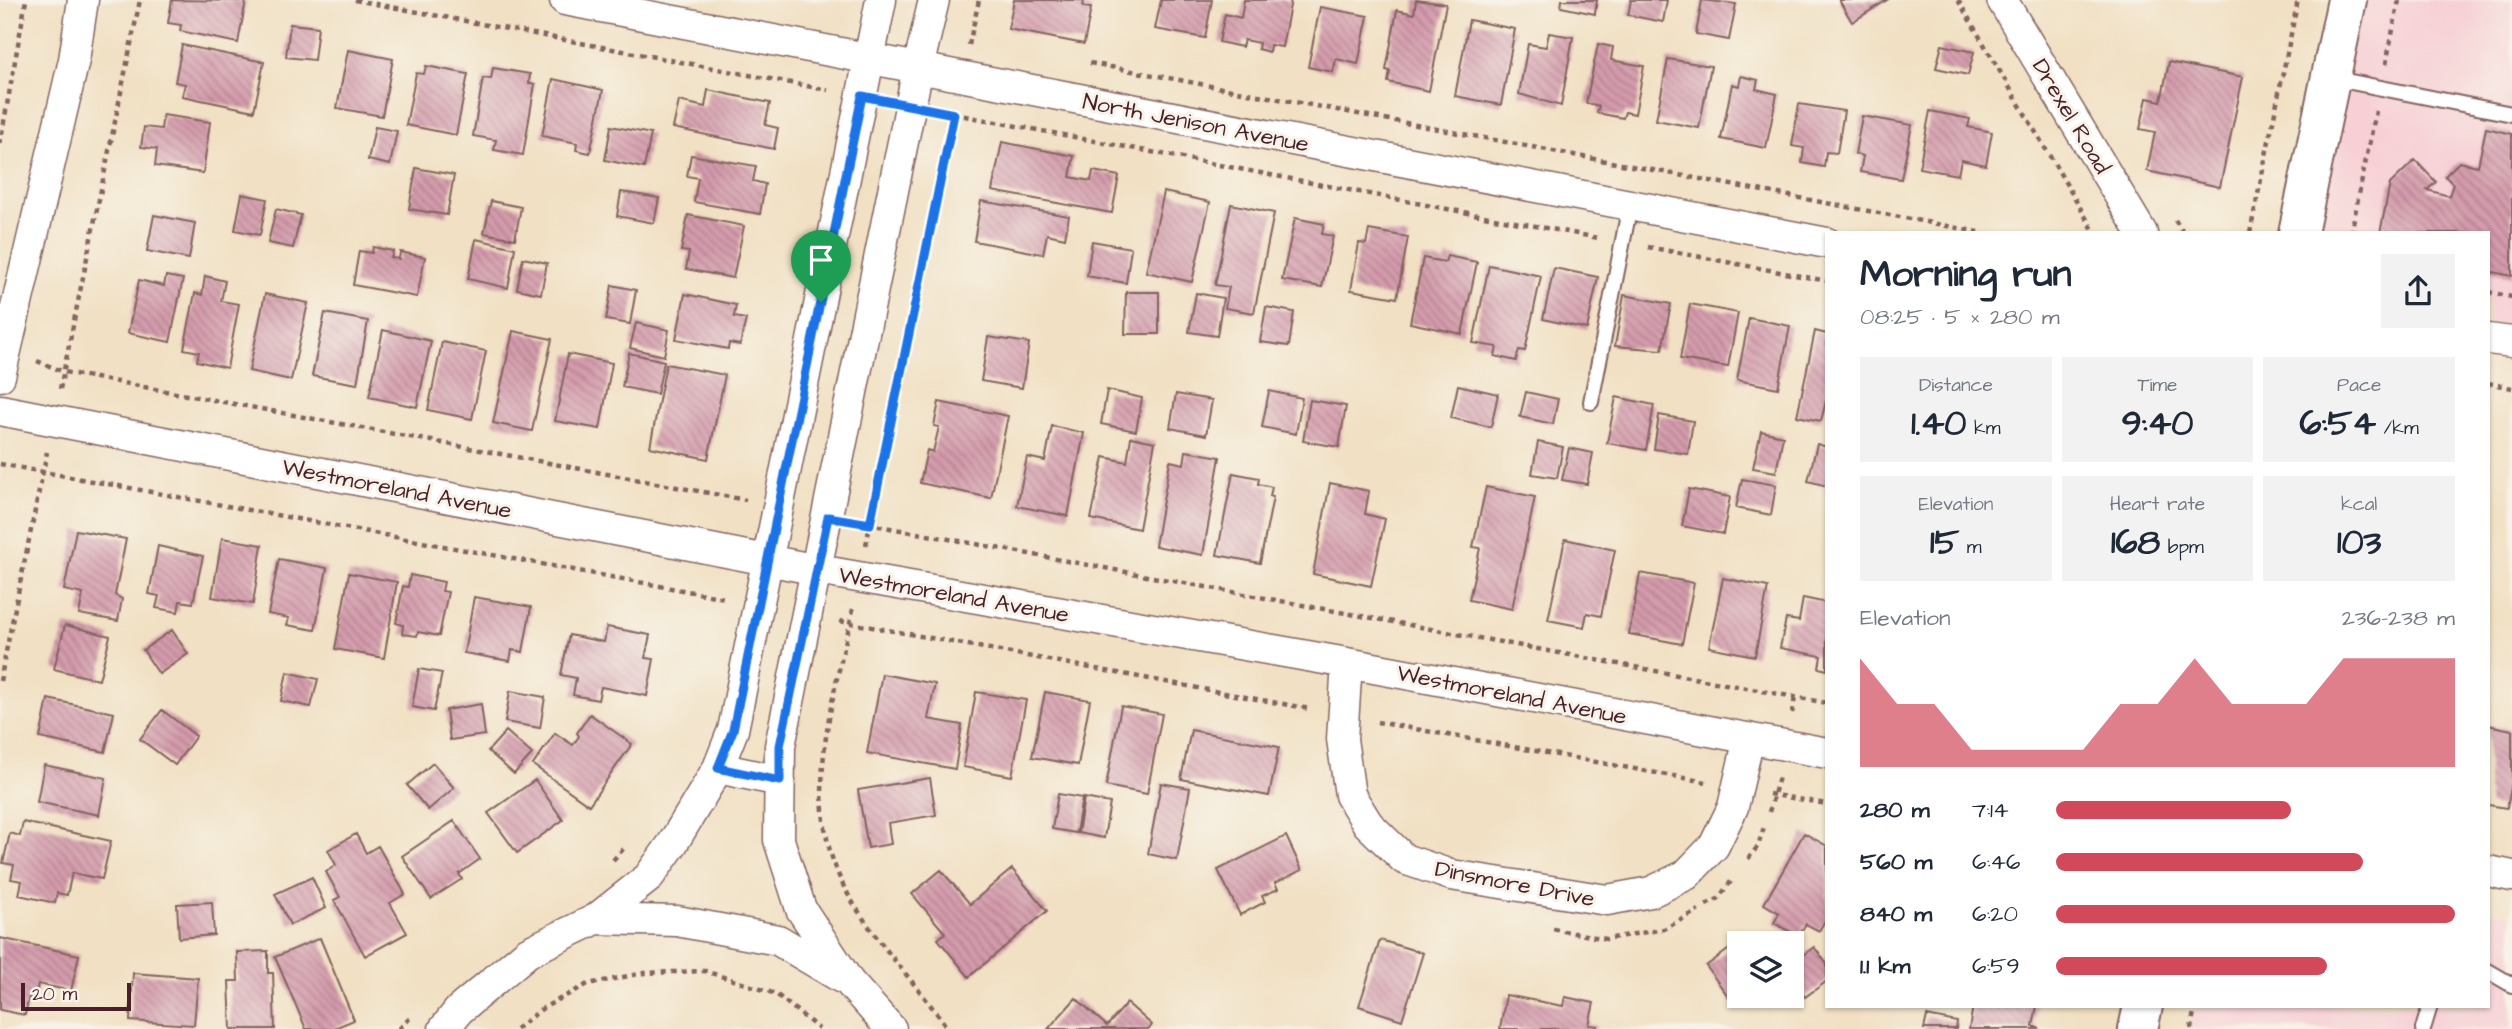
<!DOCTYPE html>
<meta charset="utf-8">
<style>
body{margin:0;font-family:"Architects Daughter",sans-serif;background:#f2f2f3;color:#1f2937;height:100vh;display:flex;flex-direction:column;font-size:26px;white-space:nowrap}
*{box-sizing:border-box;margin:0}
p{font-size:23px;color:#747a83}
.icon{flex:none;width:38px;height:38px;fill:none;stroke:currentColor;stroke-width:2;stroke-linecap:round;stroke-linejoin:round}
.map{position:relative;flex:1;overflow:hidden}
.drawer{position:absolute;left:1825px;top:231px;width:665px;height:777px;display:flex;flex-direction:column;background:#fff;border-radius:0px;box-shadow:0 2px 5px #0004}
.drawer>*{flex:none}
.buttons{position:absolute;left:1727px;top:931px;display:grid;gap:14px}
.buttons a{display:grid;place-items:center;width:77px;height:77px;border-radius:0px;background:#fff;box-shadow:0 2px 5px #0004;font-size:35px}
.scale{position:absolute;left:21px;bottom:18px;width:110px;box-sizing:border-box;padding-left:7px;border:4px solid #4a1f2b;border-top:0;font-size:19px;line-height:24px;white-space:nowrap;color:#4a1f2b;-webkit-text-stroke:5px #f7f3e8;paint-order:stroke}
.pin{position:absolute;display:grid;place-items:center;width:60px;height:60px;color:#fff;margin:-72px -30px;border-radius:50% 50% 50% 0;rotate:-45deg;box-shadow:0 0 7px #0007}
.pin .icon{rotate:45deg}
.round{display:grid;place-items:center;flex:none;width:74px;height:74px;border-radius:0px;background:#f2f2f3}
.head{display:flex;align-items:center;justify-content:space-between;height:119px;padding:0 35px}
h1{font-size:38px;font-weight:700;line-height:52px}
.stats{display:grid;grid-template-columns:repeat(3,1fr);gap:10px;height:119px;padding:7px 35px}
.stats div{display:grid;align-content:center;border-radius:0px;background:#f2f2f3;text-align:center}
.stats b{font-size:35px;font-weight:700}
.stats small{font-size:19px;font-weight:400}
.stats p{font-size:19px}
.chart{height:196px;padding:14px 35px}
.chart p{display:flex;justify-content:space-between}
.chart svg{width:100%;height:126px;margin-top:7px;fill:#d1495b;opacity:.7}
ul{padding:0 35px;list-style:none;font-size:23px}
li{display:grid;grid-template-columns:112px 84px 1fr;align-items:center;height:52px}
li i{height:18px;border-radius:9px;background:#d1495b}
.map>svg:first-child{display:block}
</style>
<div class="map">
<svg width="2512" height="1029" viewBox="0 0 2512 1029">
<defs>
<pattern id="building-back-hatch" width="6" height="6" patternUnits="userSpaceOnUse" patternTransform="scale(1.75)"><rect width="6" height="6" fill="#d49bac"/><path d="M-1 5l2 2M0 0l6 6M5-1l2 2" fill="none" stroke="#ae7e8c"/></pattern>
</defs>
<rect width="100%" height="100%" fill="#f7f3e8"/>
<filter id="ink" filterUnits="userSpaceOnUse"><feTurbulence type="fractalNoise" baseFrequency=".0143" numOctaves="2"/><feDisplacementMap in="SourceGraphic" scale="14" xChannelSelector="R" yChannelSelector="G"/><feConvolveMatrix kernelMatrix="1 2 1 2 8 2 1 2 1" color-interpolation-filters="sRGB"/></filter>
<filter id="wash" filterUnits="userSpaceOnUse"><feTurbulence type="fractalNoise" baseFrequency=".00686" numOctaves="4" result="noise"/><feDisplacementMap in="SourceGraphic" scale="28" xChannelSelector="R" yChannelSelector="G"/><feGaussianBlur stdDeviation="1.57" result="paint"/><feColorMatrix in="noise" values="0 0 0 0 0 0 0 0 0 0 0 0 0 0 0 0 0 1.4 0 .05"/><feComposite in="paint" operator="in"/></filter>
<g filter="url(#wash)">
<rect width="100%" height="100%" fill="#f1e0c3"/>
<!-- built -->
<path fill="#f7cfd5" d="M 2347,0 L 2512,0 L 2512,342 L 2489,339 L 2488,233 L 2298,233 Z
M 2489,910 L 2512,915 L 2512,1029 L 2189,1029 L 2194,1006 L 2488,1006 Z"/>
<g id="blocks">
<!-- building -->
<path fill="url(#building-back-hatch)" d="M 172,0 L 246,1 L 238,43 L 180,31 L 181,25 L 168,23 Z
M 1014,0 L 1084,0 L 1083,7 L 1091,8 L 1084,44 L 1008,29 Z
M 1161,0 L 1212,0 L 1205,38 L 1155,29 Z
M 1244,0 L 1291,0 L 1282,47 L 1270,45 L 1269,52 L 1258,49 L 1259,43 L 1244,40 L 1242,47 L 1219,42 L 1225,14 L 1241,18 Z
M 1416,0 L 1446,4 L 1429,91 L 1388,82 L 1390,71 L 1386,70 L 1397,10 L 1414,14 Z
M 1562,0 L 1597,0 L 1595,14 L 1561,7 Z
M 1631,0 L 1667,0 L 1663,22 L 1628,15 Z
M 1702,0 L 1736,4 L 1729,40 L 1696,34 Z
M 1839,0 L 1887,0 L 1852,22 Z
M 1320,7 L 1368,16 L 1358,64 L 1336,59 L 1333,72 L 1308,67 Z
M 1469,20 L 1515,29 L 1501,105 L 1455,96 Z
M 290,24 L 318,27 L 314,60 L 286,57 Z
M 1549,33 L 1573,37 L 1561,106 L 1519,94 L 1528,44 L 1546,47 Z
M 1598,44 L 1613,47 L 1611,60 L 1644,66 L 1635,114 L 1625,112 L 1623,118 L 1597,113 L 1599,106 L 1586,103 Z
M 182,45 L 264,62 L 254,111 L 182,96 L 185,84 L 175,82 Z
M 1942,45 L 1974,52 L 1968,75 L 1936,68 Z
M 348,50 L 393,59 L 382,116 L 337,108 Z
M 1668,59 L 1711,66 L 1699,128 L 1656,120 Z
M 2169,62 L 2243,77 L 2220,187 L 2147,171 L 2155,132 L 2140,129 L 2147,98 L 2161,101 Z
M 426,66 L 468,74 L 456,135 L 406,125 L 416,73 L 424,74 Z
M 493,68 L 530,74 L 529,83 L 535,84 L 523,155 L 494,150 L 496,140 L 473,136 L 483,78 L 491,79 Z
M 1741,76 L 1758,80 L 1756,89 L 1777,94 L 1766,148 L 1721,139 L 1732,84 L 1739,86 Z
M 553,79 L 603,90 L 590,153 L 576,150 L 577,143 L 542,136 Z
M 708,90 L 770,103 L 765,125 L 778,128 L 774,149 L 673,128 L 679,101 L 705,107 Z
M 1799,104 L 1844,111 L 1837,153 L 1826,152 L 1824,167 L 1802,163 L 1804,148 L 1792,146 Z
M 1930,111 L 1970,119 L 1968,127 L 1992,132 L 1986,165 L 1961,160 L 1958,175 L 1919,168 Z
M 163,115 L 210,122 L 203,173 L 155,166 L 157,149 L 141,147 L 144,127 L 161,129 Z
M 1862,116 L 1912,125 L 1901,179 L 1860,172 L 1863,156 L 1855,154 Z
M 611,126 L 651,134 L 644,168 L 605,160 Z
M 375,127 L 397,131 L 390,165 L 368,160 Z
M 2486,128 L 2512,134 L 2512,276 L 2488,271 L 2488,233 L 2380,233 L 2390,184 L 2415,160 L 2436,182 L 2427,190 L 2449,196 L 2453,184 L 2445,176 L 2459,162 L 2478,166 Z
M 1002,142 L 1074,156 L 1070,177 L 1091,181 L 1093,171 L 1119,176 L 1112,213 L 992,191 Z
M 691,155 L 756,166 L 753,181 L 765,184 L 760,214 L 694,202 L 698,178 L 687,176 Z
M 416,168 L 454,175 L 447,215 L 409,209 Z
M 621,192 L 659,198 L 654,223 L 617,216 Z
M 1164,192 L 1210,202 L 1192,282 L 1146,272 Z
M 242,194 L 267,199 L 260,235 L 235,230 Z
M 491,201 L 521,207 L 515,239 L 484,233 Z
M 981,201 L 1069,216 L 1065,238 L 1047,234 L 1043,254 L 974,241 Z
M 1231,204 L 1274,213 L 1254,313 L 1225,308 L 1229,287 L 1215,285 Z
M 276,209 L 301,215 L 293,248 L 268,243 Z
M 154,215 L 195,223 L 189,259 L 147,251 Z
M 688,215 L 744,226 L 733,278 L 686,269 L 689,252 L 681,251 Z
M 1295,218 L 1324,224 L 1322,234 L 1333,236 L 1322,287 L 1282,280 Z
M 1369,230 L 1408,237 L 1397,298 L 1351,290 L 1359,243 L 1366,244 Z
M 476,239 L 515,248 L 508,288 L 468,279 Z
M 1092,241 L 1131,248 L 1126,283 L 1087,276 Z
M 373,247 L 393,251 L 391,258 L 399,259 L 400,252 L 425,257 L 417,297 L 353,285 L 359,251 L 372,253 Z
M 1447,256 L 1477,262 L 1462,334 L 1410,323 L 1423,258 L 1445,262 Z
M 523,258 L 547,263 L 541,294 L 517,289 Z
M 1489,265 L 1541,276 L 1525,351 L 1519,350 L 1516,361 L 1495,356 L 1497,347 L 1473,343 Z
M 1554,268 L 1598,277 L 1587,329 L 1543,319 Z
M 166,276 L 183,279 L 170,342 L 128,333 L 139,280 L 164,286 Z
M 205,276 L 225,281 L 221,301 L 239,304 L 227,368 L 197,361 L 199,352 L 184,349 L 195,293 L 202,295 Z
M 612,285 L 636,290 L 630,324 L 606,320 Z
M 1126,292 L 1159,292 L 1159,334 L 1125,334 Z
M 1196,293 L 1223,298 L 1217,336 L 1189,332 Z
M 265,294 L 308,303 L 291,380 L 249,371 Z
M 685,294 L 736,305 L 734,317 L 746,319 L 740,345 L 729,343 L 728,349 L 676,339 Z
M 1624,295 L 1671,304 L 1662,350 L 1615,346 Z
M 1690,304 L 1738,313 L 1728,367 L 1680,359 Z
M 1266,307 L 1294,312 L 1289,346 L 1260,342 Z
M 325,313 L 368,321 L 357,384 L 312,376 Z
M 1749,318 L 1790,326 L 1778,388 L 1737,380 Z
M 636,323 L 669,330 L 664,356 L 630,348 Z
M 383,330 L 431,341 L 417,407 L 369,397 Z
M 513,331 L 552,339 L 532,431 L 493,423 Z
M 1815,331 L 1827,334 L 1827,397 L 1821,421 L 1797,416 Z
M 988,337 L 1029,343 L 1022,388 L 981,381 Z
M 442,342 L 486,351 L 472,419 L 428,410 Z
M 629,353 L 664,361 L 657,394 L 622,387 Z
M 568,354 L 612,363 L 600,429 L 555,421 Z
M 666,364 L 725,375 L 708,459 L 650,447 Z
M 1458,385 L 1498,394 L 1491,427 L 1451,418 Z
M 1107,390 L 1142,398 L 1136,431 L 1101,424 Z
M 1269,391 L 1302,398 L 1296,434 L 1262,427 Z
M 1526,392 L 1558,399 L 1553,424 L 1520,417 Z
M 1176,394 L 1212,400 L 1206,435 L 1170,428 Z
M 1616,397 L 1654,405 L 1646,450 L 1607,443 Z
M 1310,400 L 1346,406 L 1339,447 L 1303,441 Z
M 939,402 L 1008,416 L 991,498 L 920,483 L 927,450 L 933,452 L 939,427 L 934,426 Z
M 1659,415 L 1693,421 L 1688,454 L 1654,449 Z
M 1052,426 L 1084,433 L 1068,516 L 1017,506 L 1027,457 L 1045,461 Z
M 1761,431 L 1783,436 L 1776,472 L 1753,468 Z
M 1131,437 L 1155,442 L 1139,529 L 1091,519 L 1104,457 L 1127,462 Z
M 1538,442 L 1563,447 L 1557,478 L 1532,474 Z
M 1817,444 L 1827,447 L 1827,486 L 1808,481 Z
M 1569,448 L 1593,453 L 1587,484 L 1562,480 Z
M 1186,451 L 1220,457 L 1203,555 L 1155,546 L 1170,461 L 1184,464 Z
M 1233,473 L 1259,478 L 1258,484 L 1272,487 L 1270,496 L 1273,497 L 1260,563 L 1217,555 Z
M 1742,479 L 1776,485 L 1771,515 L 1736,508 Z
M 1330,483 L 1369,491 L 1365,514 L 1385,519 L 1371,586 L 1313,574 Z
M 1486,487 L 1535,497 L 1512,609 L 1469,600 L 1480,548 L 1473,547 Z
M 1689,489 L 1730,497 L 1723,534 L 1682,526 Z
M 76,530 L 126,539 L 115,595 L 122,599 L 118,621 L 79,614 L 83,594 L 64,590 Z
M 222,538 L 262,545 L 253,604 L 212,597 Z
M 1565,539 L 1615,550 L 1601,616 L 1587,613 L 1584,627 L 1548,620 Z
M 158,546 L 203,556 L 193,603 L 180,601 L 178,612 L 156,608 L 159,596 L 149,594 Z
M 279,559 L 327,568 L 315,630 L 287,625 L 289,618 L 268,614 Z
M 349,573 L 397,582 L 384,658 L 335,649 Z
M 1640,573 L 1694,583 L 1682,644 L 1629,634 Z
M 410,575 L 444,582 L 442,591 L 448,592 L 439,636 L 418,632 L 417,636 L 402,634 L 403,625 L 396,623 L 403,586 L 408,587 Z
M 1723,578 L 1768,587 L 1755,656 L 1709,647 Z
M 474,597 L 531,607 L 523,652 L 512,650 L 510,661 L 464,653 Z
M 1803,598 L 1827,603 L 1827,670 L 1819,668 L 1821,656 L 1780,648 L 1786,619 L 1799,621 Z
M 65,625 L 110,636 L 99,680 L 54,669 Z
M 607,627 L 650,635 L 645,658 L 654,659 L 647,696 L 601,687 L 598,700 L 573,695 L 576,678 L 561,675 L 569,635 L 604,642 Z
M 172,630 L 188,654 L 159,674 L 143,650 Z
M 419,669 L 442,673 L 434,711 L 412,707 Z
M 287,672 L 318,679 L 311,707 L 281,701 Z
M 882,674 L 935,684 L 928,719 L 962,725 L 955,769 L 867,753 Z
M 510,691 L 545,697 L 540,728 L 505,722 Z
M 976,692 L 1026,700 L 1012,776 L 963,767 Z
M 1045,692 L 1090,700 L 1078,765 L 1032,757 Z
M 48,699 L 114,713 L 105,752 L 40,738 Z
M 481,704 L 485,735 L 450,740 L 446,710 Z
M 1121,706 L 1162,714 L 1147,794 L 1106,786 Z
M 162,710 L 196,736 L 175,765 L 140,739 Z
M 590,714 L 632,744 L 589,805 L 533,765 L 555,733 L 573,745 L 579,736 L 577,733 Z
M 2488,725 L 2512,730 L 2512,783 L 2507,808 L 2488,805 Z
M 1191,730 L 1279,747 L 1269,796 L 1181,779 Z
M 506,731 L 532,754 L 514,774 L 488,751 Z
M 433,763 L 454,788 L 428,810 L 407,785 Z
M 44,765 L 106,778 L 99,815 L 37,802 Z
M 930,778 L 936,815 L 888,823 L 891,844 L 868,848 L 858,790 Z
M 535,780 L 563,820 L 517,853 L 488,813 Z
M 1161,783 L 1190,788 L 1177,860 L 1148,854 Z
M 1058,794 L 1082,798 L 1076,833 L 1052,829 Z
M 1084,798 L 1110,803 L 1104,838 L 1078,833 Z
M 454,821 L 480,859 L 459,874 L 462,879 L 431,899 L 402,856 Z
M 23,822 L 111,841 L 102,879 L 72,873 L 67,895 L 57,893 L 55,903 L 19,895 L 22,881 L 11,879 L 14,865 L 3,863 L 10,833 L 20,836 Z
M 1804,833 L 1827,846 L 1827,917 L 1819,931 L 1806,924 L 1798,936 L 1774,923 L 1779,913 L 1764,904 Z
M 356,834 L 366,853 L 378,846 L 405,894 L 390,903 L 407,933 L 365,956 L 334,900 L 340,897 L 326,872 L 336,865 L 328,850 Z
M 1286,836 L 1302,870 L 1275,883 L 1278,889 L 1262,896 L 1265,902 L 1240,915 L 1218,870 Z
M 1012,869 L 1047,911 L 969,977 L 938,939 L 945,933 L 912,894 L 941,870 L 970,904 Z
M 312,877 L 326,908 L 290,925 L 275,894 Z
M 212,902 L 214,935 L 179,938 L 177,904 Z
M 1746,937 L 1751,943 L 1740,943 L 1740,996 L 1744,996 L 1733,1003 L 1706,966 Z
M 0,938 L 79,955 L 71,991 L 38,984 L 35,998 L 29,997 L 25,1015 L 0,1010 Z
M 320,938 L 354,1020 L 332,1029 L 306,1029 L 275,957 Z
M 1380,940 L 1423,953 L 1402,1020 L 1359,1006 Z
M 1814,947 L 1827,964 L 1827,981 L 1805,997 L 1792,980 L 1792,964 Z
M 268,951 L 268,973 L 273,973 L 275,1029 L 231,1029 L 229,981 L 238,981 L 237,952 Z
M 133,973 L 198,978 L 194,1025 L 130,1021 Z
M 1506,995 L 1563,1006 L 1565,997 L 1594,1003 L 1589,1025 L 1597,1026 L 1597,1029 L 1500,1029 Z
M 1076,998 L 1107,1026 L 1127,1003 L 1152,1025 L 1149,1029 L 1048,1029 Z
M 1973,1006 L 2037,1006 L 2033,1026 L 2040,1029 L 1969,1029 Z
M 1927,1016 L 1957,1022 L 1956,1029 L 1924,1029 Z"/>
</g>
</g>
<g filter="url(#ink)">
<use href="#blocks" fill-opacity="0" stroke="#846360" stroke-width="2"/>
<g fill="none" stroke-linecap="round" stroke-linejoin="round">
<!-- lane casing -->
<g stroke="#846360" stroke-width="18">
<path id="lane" d="M 2331,78 L 2512,114
M 1591,402 L 1630,205
M 2488,971 L 2512,985
M 2423,1029 L 2430,1006"/>
</g>
<!-- street casing -->
<g stroke="#846360" stroke-width="33">
<path id="street" d="M 565,0 L 1827,243
M 2002,0 L 2142,233
M 2488,339 L 2512,342
M 0,376 L 74,60 L 83,0
M 0,410 L 818,570 L 1347,663 L 1827,753
M 1347,663 L 1342,739 L 1350,795 L 1368,824 L 1404,859 L 1451,875 L 1607,900 L 1651,892 L 1686,875 L 1714,846 L 1733,807 L 1749,738
M 718,768 L 780,781
M 2488,871 L 2512,876
M 596,919 L 648,878 L 673,843 L 718,768 L 733,730 L 881,0
M 444,1029 L 459,1010 L 528,952 L 596,919 L 677,921 L 778,940 L 842,978
M 891,1029 L 849,982 L 801,909 L 779,840 L 780,746 L 918,68 L 934,0"/>
</g>
<!-- primary casing -->
<g stroke="#846360" stroke-width="42">
<path id="primary" d="M 2298,233 L 2347,0
M 2138,1029 L 2143,1006"/>
</g>
<!-- path -->
<path stroke="#846360" stroke-width="4.5" stroke-dasharray="5 5" stroke-linecap="butt" d="M 355,0 L 828,90
M 1958,0 L 2095,233
M 969,45 L 979,0
M 1090,63 L 1984,233
M 2386,64 L 2399,0
M 944,112 L 1598,238
M 0,144 L 26,0
M 2175,220 L 2182,231
M 2179,233 L 2190,233
M 2250,233 L 2298,0
M 2351,233 L 2376,111
M 1648,247 L 1827,281
M 2488,292 L 2512,297
M 37,361 L 64,372 L 746,500
M 2488,383 L 2512,388
M 60,389 L 140,0
M 0,464 L 725,598
M 858,522 L 1827,703
M 866,545 L 955,111
M 853,609 C 833,701 797,807 849,896 C 877,944 917,984 948,1029
M 840,621 L 1310,709
M 0,681 L 47,452
M 1792,713 L 1795,697
M 1377,722 L 1706,782
M 1769,794 L 1827,804
M 1769,812 L 1779,777
M 1748,859 L 1758,846 L 1765,824
M 613,860 L 626,846
M 1706,905 L 1718,899 L 1732,880
M 1553,929 L 1606,939 L 1664,929 L 1699,910
M 399,1029 L 411,1017
M 516,1029 L 543,1008 L 588,984 L 644,973 L 705,971 L 776,994 L 819,1029
M 2191,1029 L 2195,1006"/>
<!-- lane -->
<use href="#lane" stroke="#fff" stroke-width="14"/>
<!-- street -->
<use href="#street" stroke="#fff" stroke-width="30"/>
<!-- primary -->
<use href="#primary" stroke="#fff" stroke-width="38"/>
</g>
</g>
<g fill="none" stroke-linecap="round" stroke-linejoin="round" filter="url(#ink)">
<!-- route casing -->
<g stroke="#fff" stroke-width="14">
<path id="route" d="M 862,96 L 954,114 L 870,524 L 828,517 L 780,746 L 780,781 L 718,768 L 733,730 Z"/>
</g>
<!-- route -->
<use href="#route" stroke="#1a73e8" stroke-width="9"/>
</g>
<g text-anchor="middle" stroke-width="6" stroke-linejoin="round" paint-order="stroke">
<!-- street labels -->
<g font-size="23" fill="#4a1f2b" stroke="#f7f3e8">
<text transform="translate(2072 116) rotate(59)" y="8">Drexel Road</text>
<text transform="translate(1196 122) rotate(11)" y="8">North Jenison Avenue</text>
<text transform="translate(397 488) rotate(11)" y="8">Westmoreland Avenue</text>
<text transform="translate(954 594) rotate(10)" y="8">Westmoreland Avenue</text>
<text transform="translate(1512 694) rotate(11)" y="8">Westmoreland Avenue</text>
<text transform="translate(1515 883) rotate(11)" y="8">Dinsmore Drive</text>
</g>
</g>
</svg>
<div class="buttons">
<a><svg class="icon" aria-label="layers" viewBox="0 0 24 24"><path d="M12 4l9 5-9 5-9-5zM3 14l9 5 9-5"/></svg></a>
</div>
<div class="scale">20 m</div>
<div class="pin" style="left:821px;top:302px;background:#1e9e55"><svg class="icon" aria-label="arrive" viewBox="0 0 24 24"><path d="M6 21V4h12l-3 4 3 4H6"/></svg></div>
<section class="drawer">
<div class="head"><div><h1>Morning run</h1><p>08:25 · 5 × 280 m</p></div><a class="round"><svg class="icon" aria-label="share" viewBox="0 0 24 24"><path d="M12 15V3M7 8l5-5 5 5M5 13v7h14v-7"/></svg></a></div>
<div class="stats">
<div><p>Distance</p><b>1.40<small> km</small></b></div>
<div><p>Time</p><b>9:40</b></div>
<div><p>Pace</p><b>6:54<small> /km</small></b></div>
</div>
<div class="stats">
<div><p>Elevation</p><b>15<small> m</small></b></div>
<div><p>Heart rate</p><b>168<small> bpm</small></b></div>
<div><p>kcal</p><b>103</b></div>
</div>
<div class="chart"><p><span>Elevation</span>236–238 m</p>
<svg viewBox="0 0 160 44" preserveAspectRatio="none"><path d="M0 44V6L10 22L20 22L30 38L40 38L50 38L60 38L70 22L80 22L90 6L100 22L110 22L120 22L130 6L140 6L150 6L160 6V44z"/></svg>
</div>
<ul>
<li><b>280 m</b>7:14<i style="width:59%"></i></li>
<li><b>560 m</b>6:46<i style="width:77%"></i></li>
<li><b>840 m</b>6:20<i style="width:100%"></i></li>
<li><b>1.1 km</b>6:59<i style="width:68%"></i></li>
</ul>
</section>
</div>
